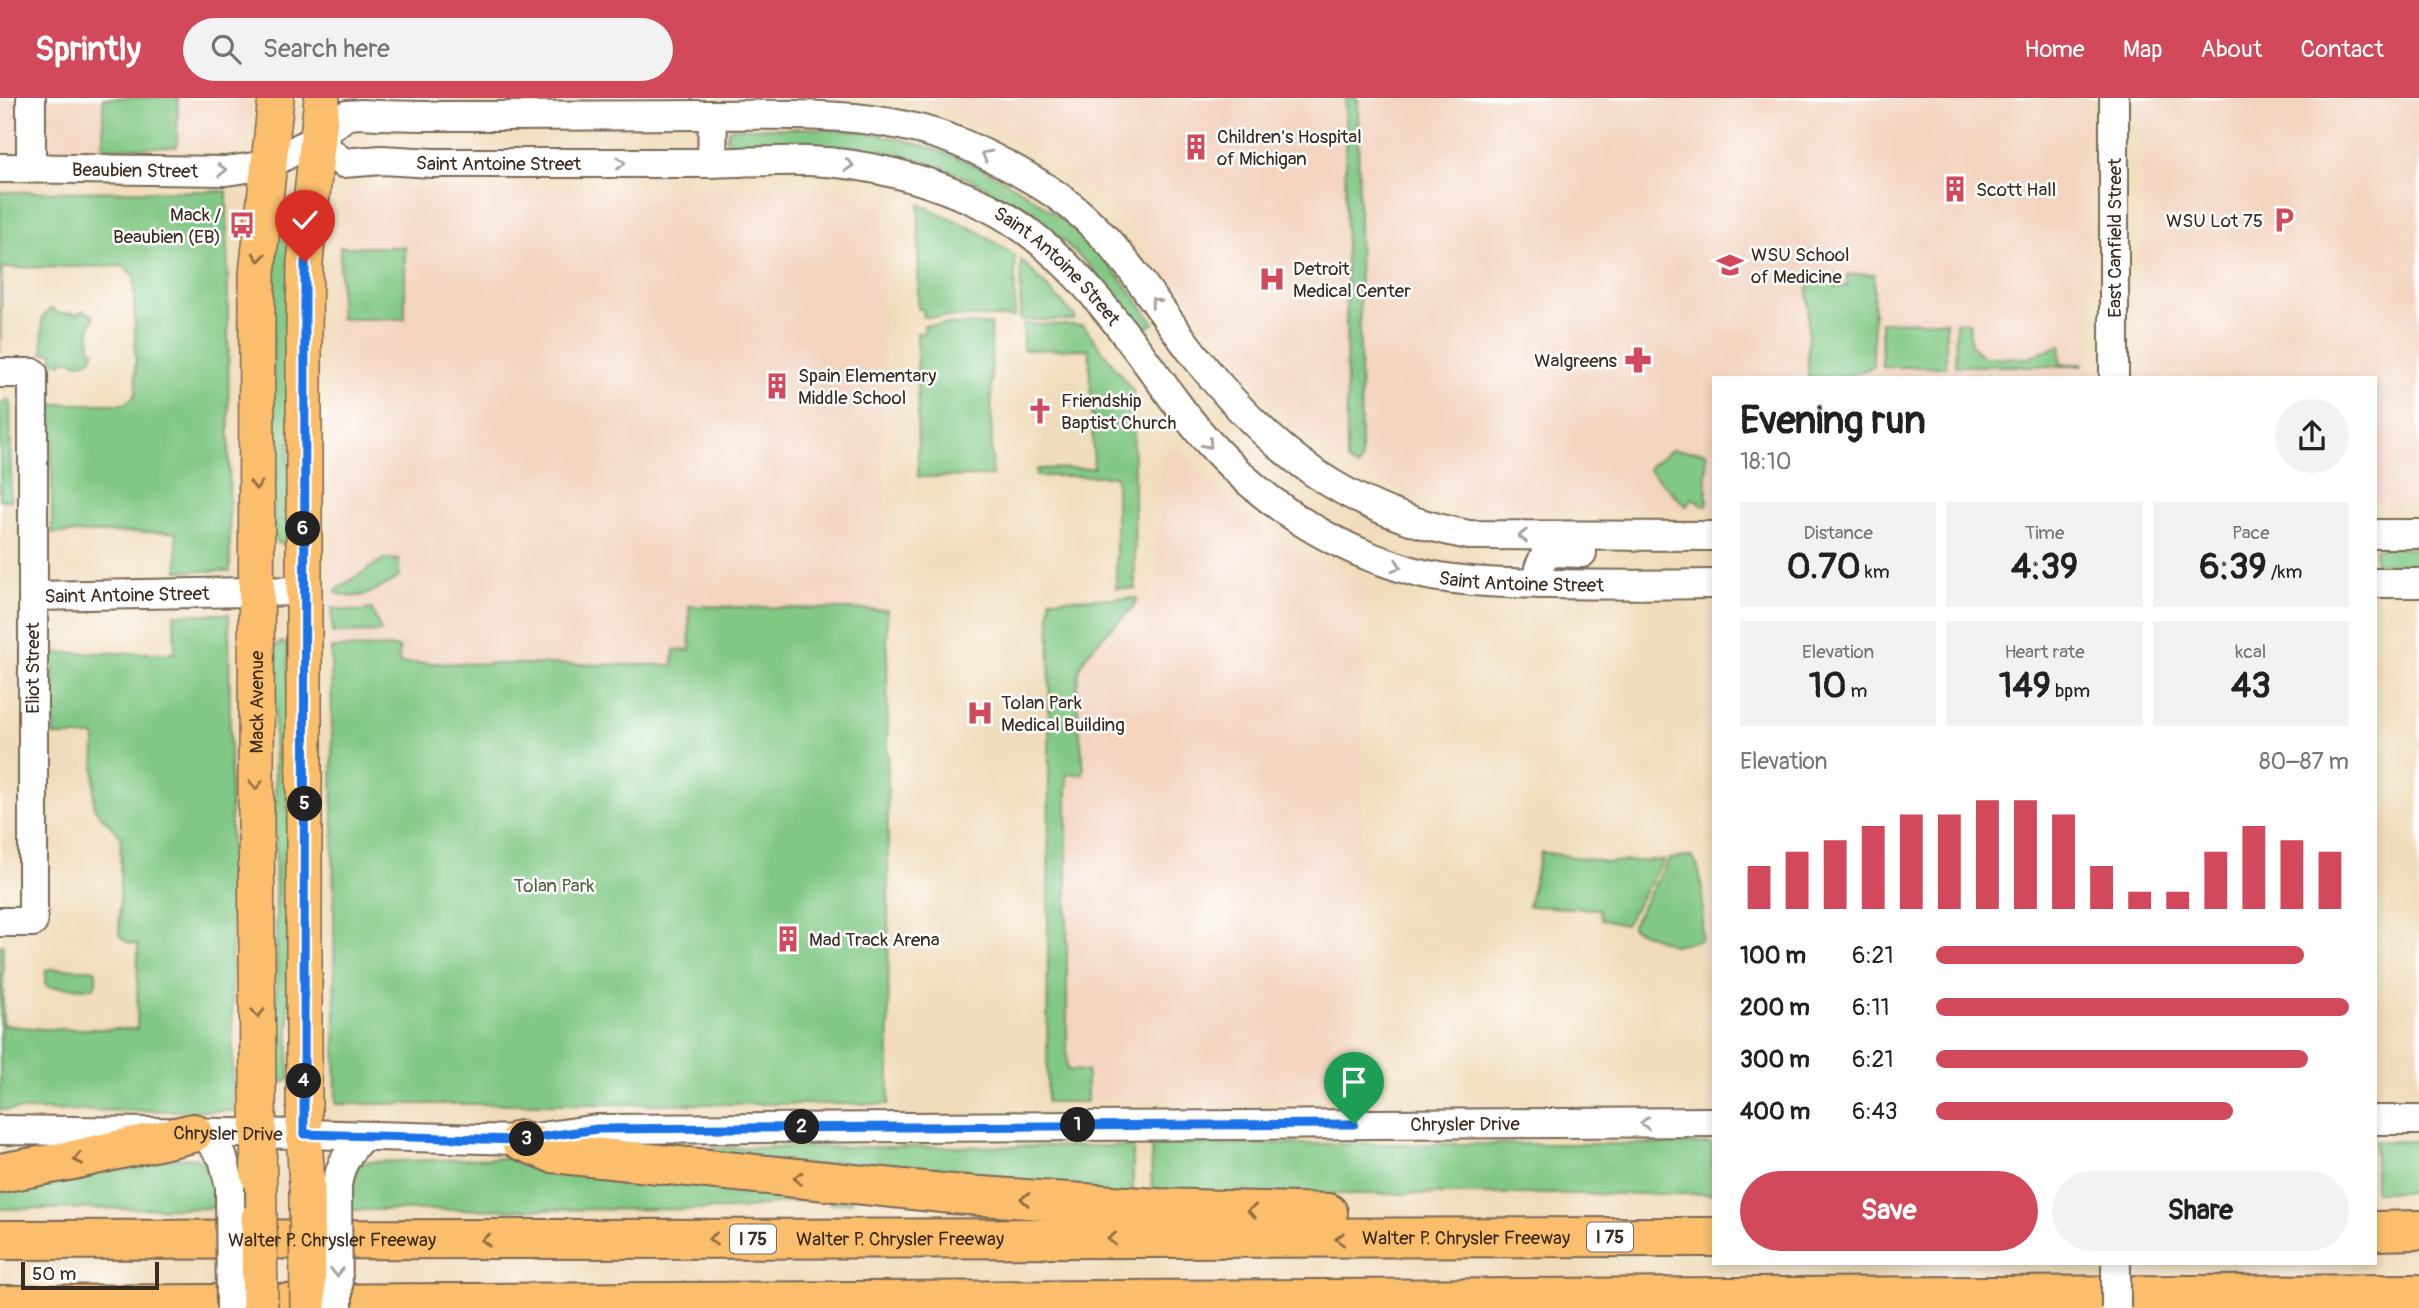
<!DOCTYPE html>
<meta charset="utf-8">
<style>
body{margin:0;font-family:Pangolin,sans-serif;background:#f2f2f2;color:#202124;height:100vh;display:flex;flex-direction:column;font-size:26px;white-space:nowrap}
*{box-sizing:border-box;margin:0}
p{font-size:23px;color:#757577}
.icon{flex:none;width:38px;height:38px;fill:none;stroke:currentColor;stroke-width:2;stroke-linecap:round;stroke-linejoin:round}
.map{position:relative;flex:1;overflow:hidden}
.drawer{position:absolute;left:1712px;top:278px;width:665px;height:889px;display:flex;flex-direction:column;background:#fff;border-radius:0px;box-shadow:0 4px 10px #0003}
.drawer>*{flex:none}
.scale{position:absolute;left:21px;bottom:18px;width:138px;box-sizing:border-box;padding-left:7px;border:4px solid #3b2a1e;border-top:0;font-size:19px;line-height:24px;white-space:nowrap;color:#3b2a1e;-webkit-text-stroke:5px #fff;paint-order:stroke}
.pin{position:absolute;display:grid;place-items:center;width:60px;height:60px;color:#fff;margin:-72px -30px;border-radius:50% 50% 50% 0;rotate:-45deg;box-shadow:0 0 7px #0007}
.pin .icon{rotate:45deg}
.km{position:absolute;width:35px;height:35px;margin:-18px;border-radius:50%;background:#222;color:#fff;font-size:19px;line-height:35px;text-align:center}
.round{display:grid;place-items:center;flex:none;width:74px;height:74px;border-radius:37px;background:#f2f2f2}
.overview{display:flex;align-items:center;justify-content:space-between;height:119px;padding:0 28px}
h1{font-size:38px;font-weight:700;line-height:52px}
.figures{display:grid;grid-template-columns:repeat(3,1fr);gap:10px;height:119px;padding:7px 28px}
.figures div{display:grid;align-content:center;border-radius:0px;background:#f2f2f2;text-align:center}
.figures b{font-size:35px;font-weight:700}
.figures small{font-size:19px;font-weight:400}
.figures p{font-size:19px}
.chart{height:196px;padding:14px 28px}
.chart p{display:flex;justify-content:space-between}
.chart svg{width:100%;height:126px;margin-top:7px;stroke:#d1495b;stroke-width:6}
.cta{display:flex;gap:14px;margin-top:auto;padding:14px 28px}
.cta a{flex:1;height:80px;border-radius:42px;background:#d1495b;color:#fff;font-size:28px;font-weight:700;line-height:80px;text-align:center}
.cta a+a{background:#f2f2f2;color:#202124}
ul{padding:0 28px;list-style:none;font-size:23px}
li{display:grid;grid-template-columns:112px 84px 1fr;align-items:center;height:52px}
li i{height:18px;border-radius:9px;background:#d1495b}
header{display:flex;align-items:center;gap:42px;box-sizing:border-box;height:98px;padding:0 35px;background:#d1495b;color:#fff}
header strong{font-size:33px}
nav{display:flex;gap:38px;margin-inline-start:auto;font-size:24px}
.search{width:490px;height:63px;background:#f2f2f2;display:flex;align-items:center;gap:18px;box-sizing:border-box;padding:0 24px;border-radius:38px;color:#757577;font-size:26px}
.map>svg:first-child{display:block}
</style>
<header>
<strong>Sprintly</strong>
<div class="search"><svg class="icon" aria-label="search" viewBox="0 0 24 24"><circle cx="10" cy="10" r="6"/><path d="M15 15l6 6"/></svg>Search here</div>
<nav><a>Home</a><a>Map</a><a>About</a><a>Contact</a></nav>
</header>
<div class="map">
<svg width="2419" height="1210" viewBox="0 0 2419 1210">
<rect width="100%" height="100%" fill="#fff"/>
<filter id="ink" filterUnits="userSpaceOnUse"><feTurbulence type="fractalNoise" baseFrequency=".0143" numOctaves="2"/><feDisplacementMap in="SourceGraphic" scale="14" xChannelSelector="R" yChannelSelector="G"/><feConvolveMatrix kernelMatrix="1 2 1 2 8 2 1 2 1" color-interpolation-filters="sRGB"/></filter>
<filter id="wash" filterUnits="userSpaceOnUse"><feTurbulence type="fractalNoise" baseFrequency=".00686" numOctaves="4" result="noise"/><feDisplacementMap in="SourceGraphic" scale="28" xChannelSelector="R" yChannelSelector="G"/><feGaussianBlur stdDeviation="1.57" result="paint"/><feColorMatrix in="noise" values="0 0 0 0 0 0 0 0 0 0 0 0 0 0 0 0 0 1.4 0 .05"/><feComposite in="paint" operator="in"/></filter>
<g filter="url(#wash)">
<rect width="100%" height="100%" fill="#f0dcba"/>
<!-- built -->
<path fill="#f3d4bf" d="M 0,0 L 103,0 L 103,50 L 0,51 Z
M 178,0 L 253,0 L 249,32 L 240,50 L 177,49 Z
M 913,0 L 2088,0 L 2090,280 L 1713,280 L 1713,410 L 1485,413 L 1415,398 L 1356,372 L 1314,344 L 1272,305 L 1124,121 L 1107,104 L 1061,68 L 1025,47 L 970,18 Z
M 2141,0 L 2419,0 L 2419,406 L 2375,406 L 2375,280 L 2142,280 Z
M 345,91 L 826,91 L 884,99 L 884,469 L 887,512 L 689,508 L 690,552 L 674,567 L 399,565 L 399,549 L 331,550 L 332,193 Z
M 1175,347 L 1211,386 L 1261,430 L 1303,457 L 1370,487 L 1362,510 L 1363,645 L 1354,1002 L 1053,1002 L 1052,500 L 1155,501 L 1161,357 Z"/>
<!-- green -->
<path fill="#81c884" stroke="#5e7951" stroke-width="2" d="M 103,0 L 178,0 L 177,49 L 103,50 Z
M 1345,0 L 1358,0 L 1361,363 L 1358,370 L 1348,364 L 1347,360 Z
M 734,30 C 776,30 820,29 862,34 C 961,48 1050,98 1115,174 C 1129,190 1141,208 1154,225 L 1142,234 C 1121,208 1102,179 1077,156 C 1015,95 931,55 844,48 C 807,45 769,46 732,46 L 726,41 L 729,31 Z
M 227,93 L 230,473 L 178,473 L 176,434 L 52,435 L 52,306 L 125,306 L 136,296 L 134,178 L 123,168 L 2,170 L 0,255 L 0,94 Z
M 919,106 L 977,133 L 1015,158 L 1015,219 L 923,219 L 923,211 L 918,211 Z
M 283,117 L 288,117 L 293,123 L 288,442 L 284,446 L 277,445 L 274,438 L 273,198 L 275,154 L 280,119 Z
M 340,149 L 405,149 L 405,221 L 340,221 Z
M 1021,162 L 1075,218 L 1074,222 L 1020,222 Z
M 1834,176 L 1835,189 L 1847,188 L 1847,177 L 1874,176 L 1873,269 L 1843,280 L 1808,280 L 1808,177 Z
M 50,211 L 55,211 L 55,215 L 81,215 L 82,212 L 93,217 L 94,224 L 90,224 L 90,251 L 94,252 C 93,264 87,265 75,265 L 73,262 L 63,262 L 62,265 L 53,265 L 53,255 L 43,255 L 42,220 Z
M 1946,223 L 1946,269 L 1882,269 L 1881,224 Z
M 1956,224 L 1969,224 L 1971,247 L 1983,259 L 2028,260 L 2061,247 L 2060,266 L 2083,266 L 2083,268 L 1955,268 Z
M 991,226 L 992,378 L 918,379 L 917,235 L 924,235 L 924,227 Z
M 1023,226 L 1083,227 L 1133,293 L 1135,491 L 1116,490 L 1116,378 L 1036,378 L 1037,371 L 1094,370 L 1089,251 L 1023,252 Z
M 5,302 L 10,302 L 11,402 L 0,402 L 0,308 Z
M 1671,352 L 1706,354 L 1707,407 L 1703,408 L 1693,400 L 1686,408 L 1649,372 L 1650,368 Z
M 2375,450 L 2419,450 L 2419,466 L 2375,466 Z
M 384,461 L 399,462 L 399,479 C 378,491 359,506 336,494 L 337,491 Z
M 1137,500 L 1133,510 C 1118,524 1090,548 1081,567 C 1072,589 1081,645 1084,670 L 1082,676 L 1067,676 L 1067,972 L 1087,973 L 1087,1004 L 1047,1004 L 1050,501 Z
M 689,508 L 887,512 L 889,1006 L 336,1006 L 331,550 L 399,549 L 399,565 L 673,567 L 674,552 L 690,552 Z
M 332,510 L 354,513 L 372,511 L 381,534 L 332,535 Z
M 174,516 L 229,516 L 233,1013 L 0,1012 L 0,847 L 3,847 L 3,927 L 42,931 L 137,931 L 138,847 L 127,844 L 119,837 L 121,739 L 94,710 L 95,638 L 54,638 L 53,555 L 175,555 Z
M 282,544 L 288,548 L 289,981 L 285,984 L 277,981 L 277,977 L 274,552 L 275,548 Z
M 1541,754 L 1607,764 L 1664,762 L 1625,827 L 1601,822 L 1599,811 L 1528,808 Z
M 1692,758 C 1706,776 1703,820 1701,842 L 1673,847 L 1632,830 L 1632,827 L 1669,761 Z
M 50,871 L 92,871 L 96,873 L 96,885 L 93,890 L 49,889 L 45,886 L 46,872 Z
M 2375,1043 L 2419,1043 L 2419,1094 L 2375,1094 Z
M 1151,1046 L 1713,1046 L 1713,1096 L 1152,1096 Z
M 1133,1048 L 1133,1100 L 647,1050 Z
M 196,1060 C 215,1073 216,1088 219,1110 L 0,1111 L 0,1087 L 148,1062 Z
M 507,1060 L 850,1096 L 852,1104 L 830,1106 L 826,1099 L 739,1111 L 347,1112 L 349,1078 L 363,1064 Z"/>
</g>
<g filter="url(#ink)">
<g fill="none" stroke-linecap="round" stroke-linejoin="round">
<!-- minor casing -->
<g stroke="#7a6855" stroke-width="32">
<g id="minor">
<path d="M 2114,0 L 2114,280"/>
<path id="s1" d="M 316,41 L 343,65 L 382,62 L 433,65 C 517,65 601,65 686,65 C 726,65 767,62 808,63 C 872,65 931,82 988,109 C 1065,147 1122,231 1172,299 C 1224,371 1288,426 1371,459 C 1393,467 1416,476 1440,479 C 1476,485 1511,485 1548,486 C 1603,487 1658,487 1713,486"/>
<path d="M 712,65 L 713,17"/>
<path d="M 31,69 L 31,0"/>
<path id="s2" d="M 0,70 L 226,73 L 268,67 L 316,41 L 347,17 L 362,16 C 406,19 451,18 495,18 C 565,18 634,17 704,17 C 794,17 889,11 972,50 C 1011,68 1053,91 1085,120 C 1128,159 1159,212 1195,258 C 1269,353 1349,415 1469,437 L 1713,438"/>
<path d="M 0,275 L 33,275 L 33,824 L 0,824"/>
<path d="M 2375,436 L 2419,436"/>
<path d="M 2375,485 L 2419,485"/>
<path d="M 1540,486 L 1539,470 L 1545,457 L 1556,454 L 1582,455"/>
<path id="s3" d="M 33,498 L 305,493"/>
<path d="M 2375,1022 L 2419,1022"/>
<path id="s4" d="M 0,1032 L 304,1036 L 520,1042 L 597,1031 L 1713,1024"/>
<path d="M 204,1036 L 223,1060 L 230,1089"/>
<path d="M 337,1088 C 340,1066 348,1054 363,1038"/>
</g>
</g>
<!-- major casing -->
<g stroke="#7a6855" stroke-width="38">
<g id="major">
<path d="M 307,1089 L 304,1036 L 304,232 L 305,164 L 322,0"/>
<path id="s5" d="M 259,1120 L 256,723 L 257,176 L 276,0"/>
</g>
</g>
<!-- highway casing -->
<g stroke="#7a6855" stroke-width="42">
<g id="highway">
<path d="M 520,1042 L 552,1055 L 952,1096 L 1157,1110 L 1328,1115"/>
<path d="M 0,1075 L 73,1062 L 193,1035"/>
<path d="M 2375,1133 L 2419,1132"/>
<path id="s6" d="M 0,1142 L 1713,1139"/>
<path d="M 0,1207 L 2419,1196"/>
</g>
</g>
<!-- minor -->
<use href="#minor" stroke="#fff" stroke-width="28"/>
<!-- major -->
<use href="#major" stroke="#fabe6d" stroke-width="35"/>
<!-- highway -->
<use href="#highway" stroke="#fabe6d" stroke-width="38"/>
<!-- minor-bridge casing -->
<g stroke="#7a6855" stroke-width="32" stroke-linecap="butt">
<path id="minor-bridge" d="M 337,1088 L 338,1210
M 230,1089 L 231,1210
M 2116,1210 L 2116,1166"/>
</g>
<!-- major-bridge casing -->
<g stroke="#7a6855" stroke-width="38" stroke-linecap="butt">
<path id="major-bridge" d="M 307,1089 L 308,1210
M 259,1120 L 260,1210"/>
</g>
<!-- minor-bridge -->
<use href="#minor-bridge" stroke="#fff" stroke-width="28"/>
<!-- major-bridge -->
<use href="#major-bridge" stroke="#fabe6d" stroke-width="35"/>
</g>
<!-- one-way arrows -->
<defs><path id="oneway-chevron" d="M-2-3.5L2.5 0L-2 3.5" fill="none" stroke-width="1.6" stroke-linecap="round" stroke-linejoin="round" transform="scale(1.75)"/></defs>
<g stroke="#a79f9a">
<use href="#oneway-chevron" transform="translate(986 57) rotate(-152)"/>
<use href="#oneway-chevron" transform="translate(621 65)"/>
<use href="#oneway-chevron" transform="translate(849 67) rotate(6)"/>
<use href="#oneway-chevron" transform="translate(222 72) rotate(-2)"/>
<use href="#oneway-chevron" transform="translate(1155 204) rotate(-127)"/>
<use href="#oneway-chevron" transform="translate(1208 346) rotate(48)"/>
<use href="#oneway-chevron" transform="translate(1523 438) rotate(179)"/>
<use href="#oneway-chevron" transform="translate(1397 468) rotate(18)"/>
<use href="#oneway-chevron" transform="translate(1645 1025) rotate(180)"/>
<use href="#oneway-chevron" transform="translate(337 1174) rotate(90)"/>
</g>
<g stroke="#916d42">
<use href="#oneway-chevron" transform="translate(259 159) rotate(95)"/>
<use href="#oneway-chevron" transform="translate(256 387) rotate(90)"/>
<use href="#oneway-chevron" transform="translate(256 687) rotate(90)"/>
<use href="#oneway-chevron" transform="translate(258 915) rotate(90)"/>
<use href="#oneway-chevron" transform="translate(78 1061) rotate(168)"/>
<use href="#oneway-chevron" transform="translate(798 1080) rotate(-174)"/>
<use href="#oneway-chevron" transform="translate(1025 1101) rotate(-176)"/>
<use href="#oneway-chevron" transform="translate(1252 1113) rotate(-178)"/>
<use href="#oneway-chevron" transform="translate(713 1141) rotate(180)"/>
<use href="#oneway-chevron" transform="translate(1112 1141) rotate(180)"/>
<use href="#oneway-chevron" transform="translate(1340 1141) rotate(180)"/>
<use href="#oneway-chevron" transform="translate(486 1142) rotate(180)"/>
</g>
</g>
<g fill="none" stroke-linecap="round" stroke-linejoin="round" filter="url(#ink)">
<!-- route casing -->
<g stroke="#fff" stroke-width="14">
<path id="route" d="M 305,164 L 304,1036 L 520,1042 L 597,1031 L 1354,1026"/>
</g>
<!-- route -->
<use href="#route" stroke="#1a73e8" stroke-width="9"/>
</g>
<!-- icons -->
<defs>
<g id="building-bare" transform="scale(2.1)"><path d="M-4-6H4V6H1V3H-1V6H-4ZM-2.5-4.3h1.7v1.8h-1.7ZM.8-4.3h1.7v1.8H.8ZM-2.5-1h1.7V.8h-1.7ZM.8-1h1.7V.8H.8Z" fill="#d1495b" stroke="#fff" stroke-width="2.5" paint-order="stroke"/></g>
<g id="parking-bare" transform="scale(2.1)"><path d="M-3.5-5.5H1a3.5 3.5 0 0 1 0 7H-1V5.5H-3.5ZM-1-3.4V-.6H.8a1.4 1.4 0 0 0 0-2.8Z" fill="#d1495b" stroke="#fff" stroke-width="2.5" paint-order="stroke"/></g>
<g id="bus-bare" transform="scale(2.1)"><path d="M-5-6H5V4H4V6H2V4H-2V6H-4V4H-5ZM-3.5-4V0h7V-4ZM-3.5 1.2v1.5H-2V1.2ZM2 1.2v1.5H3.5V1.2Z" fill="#d1495b" stroke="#fff" stroke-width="2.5" paint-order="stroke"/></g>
<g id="university-bare" transform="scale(2.1)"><path d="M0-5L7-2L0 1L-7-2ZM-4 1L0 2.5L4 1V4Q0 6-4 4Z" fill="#d1495b" stroke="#fff" stroke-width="2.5" paint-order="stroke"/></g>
<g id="hospital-bare" transform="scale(2.1)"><path d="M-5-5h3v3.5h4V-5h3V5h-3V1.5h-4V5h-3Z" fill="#d1495b" stroke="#fff" stroke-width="2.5" paint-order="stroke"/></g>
<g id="pharmacy-bare" transform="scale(2.1)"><path d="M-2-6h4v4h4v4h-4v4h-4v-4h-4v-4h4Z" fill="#d1495b" stroke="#fff" stroke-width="2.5" paint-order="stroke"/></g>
<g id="church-bare" transform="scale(2.1)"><path d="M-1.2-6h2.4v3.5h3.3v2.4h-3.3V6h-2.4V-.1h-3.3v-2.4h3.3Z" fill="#d1495b" stroke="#fff" stroke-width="2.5" paint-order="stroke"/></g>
</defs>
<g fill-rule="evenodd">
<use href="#building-bare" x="1196" y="49"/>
<use href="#building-bare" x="1955" y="91"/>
<use href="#parking-bare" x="2284" y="122"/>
<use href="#bus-bare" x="242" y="127"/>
<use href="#university-bare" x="1730" y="167"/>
<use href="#hospital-bare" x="1272" y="181"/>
<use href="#pharmacy-bare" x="1638" y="262"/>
<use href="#building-bare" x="777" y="288"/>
<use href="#church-bare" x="1040" y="313"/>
<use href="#hospital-bare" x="980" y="615"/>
<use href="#building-bare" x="788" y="841"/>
</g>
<g text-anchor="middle" stroke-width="5" stroke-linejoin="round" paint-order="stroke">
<!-- shield labels -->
<g fill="#fff" stroke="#766a62" stroke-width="2">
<rect x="1587" y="1124.5" width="46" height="29" rx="5"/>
<rect x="730" y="1126.5" width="46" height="29" rx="5"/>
</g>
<g font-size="18" font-weight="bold" fill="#3b2a1e">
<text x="1610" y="1145">I 75</text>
<text x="753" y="1147">I 75</text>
</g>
<!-- poi labels -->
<g font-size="19" fill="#3b2a1e" stroke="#fff" text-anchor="start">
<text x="1217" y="45">Children's Hospital<tspan x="1217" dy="22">of Michigan</tspan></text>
<text x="1976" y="98">Scott Hall</text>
<text x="221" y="123" text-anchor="end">Mack /<tspan x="221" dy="22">Beaubien (EB)</tspan></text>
<text x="2263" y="129" text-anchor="end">WSU Lot 75</text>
<text x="1751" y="163">WSU School<tspan x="1751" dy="22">of Medicine</tspan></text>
<text x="1293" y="177">Detroit<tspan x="1293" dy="22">Medical Center</tspan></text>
<text x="1617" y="269" text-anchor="end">Walgreens</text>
<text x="798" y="284">Spain Elementary<tspan x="798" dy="22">Middle School</tspan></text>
<text x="1061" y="309">Friendship<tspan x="1061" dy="22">Baptist Church</tspan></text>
<text x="1001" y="611">Tolan Park<tspan x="1001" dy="22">Medical Building</tspan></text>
<text x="809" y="848">Mad Track Arena</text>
</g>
<!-- street labels -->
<g font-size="19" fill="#3b2a1e" stroke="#fff">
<text dy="7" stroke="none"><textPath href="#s1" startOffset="192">Saint Antoine Street</textPath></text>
<text dy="7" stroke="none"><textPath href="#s2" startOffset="135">Beaubien Street</textPath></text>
<text transform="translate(2114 140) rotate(-90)" y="7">East Canfield Street</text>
<text dy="7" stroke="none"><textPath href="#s1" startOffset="780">Saint Antoine Street</textPath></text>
<text dy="7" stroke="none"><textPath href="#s1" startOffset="1368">Saint Antoine Street</textPath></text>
<text dy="7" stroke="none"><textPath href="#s3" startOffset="94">Saint Antoine Street</textPath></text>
<text transform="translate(32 570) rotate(-90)" y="7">Eliot Street</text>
<text dy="7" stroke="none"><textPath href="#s5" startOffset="516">Mack Avenue</textPath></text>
<text dy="7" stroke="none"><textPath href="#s4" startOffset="1466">Chrysler Drive</textPath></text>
<text dy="7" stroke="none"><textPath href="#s4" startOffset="228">Chrysler Drive</textPath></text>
<text dy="7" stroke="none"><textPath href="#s6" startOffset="1466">Walter P. Chrysler Freeway</textPath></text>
<text dy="7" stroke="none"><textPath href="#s6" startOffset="900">Walter P. Chrysler Freeway</textPath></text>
<text dy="7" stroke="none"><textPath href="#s6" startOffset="332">Walter P. Chrysler Freeway</textPath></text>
</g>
<!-- park labels -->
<g font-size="19" fill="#546142" stroke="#fff">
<text x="554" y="794">Tolan Park</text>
</g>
</g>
</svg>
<div class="scale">50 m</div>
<div class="pin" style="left:1354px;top:1026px;background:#1e9e55"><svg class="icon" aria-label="arrive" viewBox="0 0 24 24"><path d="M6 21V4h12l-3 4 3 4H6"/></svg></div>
<div class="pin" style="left:305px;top:164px;background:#d93025"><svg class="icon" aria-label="check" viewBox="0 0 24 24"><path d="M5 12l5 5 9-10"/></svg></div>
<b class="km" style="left:1078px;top:1027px">1</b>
<b class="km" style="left:802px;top:1029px">2</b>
<b class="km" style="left:527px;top:1041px">3</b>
<b class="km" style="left:304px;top:983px">4</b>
<b class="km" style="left:305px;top:706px">5</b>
<b class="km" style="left:303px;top:431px">6</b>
<section class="drawer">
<div class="overview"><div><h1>Evening run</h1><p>18:10</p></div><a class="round"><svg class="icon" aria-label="share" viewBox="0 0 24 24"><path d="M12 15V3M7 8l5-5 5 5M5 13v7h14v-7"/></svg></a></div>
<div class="figures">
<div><p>Distance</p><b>0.70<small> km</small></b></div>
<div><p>Time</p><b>4:39</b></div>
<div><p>Pace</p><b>6:39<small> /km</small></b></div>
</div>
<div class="figures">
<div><p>Elevation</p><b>10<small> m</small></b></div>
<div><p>Heart rate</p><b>149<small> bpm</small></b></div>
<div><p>kcal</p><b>43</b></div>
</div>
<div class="chart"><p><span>Elevation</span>80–87 m</p>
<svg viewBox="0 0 160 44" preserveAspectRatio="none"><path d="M5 44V29M15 44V24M25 44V20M35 44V15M45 44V11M55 44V11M65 44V6M75 44V6M85 44V11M95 44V29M105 44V38M115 44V38M125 44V24M135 44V15M145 44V20M155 44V24"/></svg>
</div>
<ul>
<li><b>100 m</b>6:21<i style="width:89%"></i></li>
<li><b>200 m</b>6:11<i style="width:100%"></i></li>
<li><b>300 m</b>6:21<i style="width:90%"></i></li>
<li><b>400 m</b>6:43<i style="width:72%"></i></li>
</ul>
<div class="cta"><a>Save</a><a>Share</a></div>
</section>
</div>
